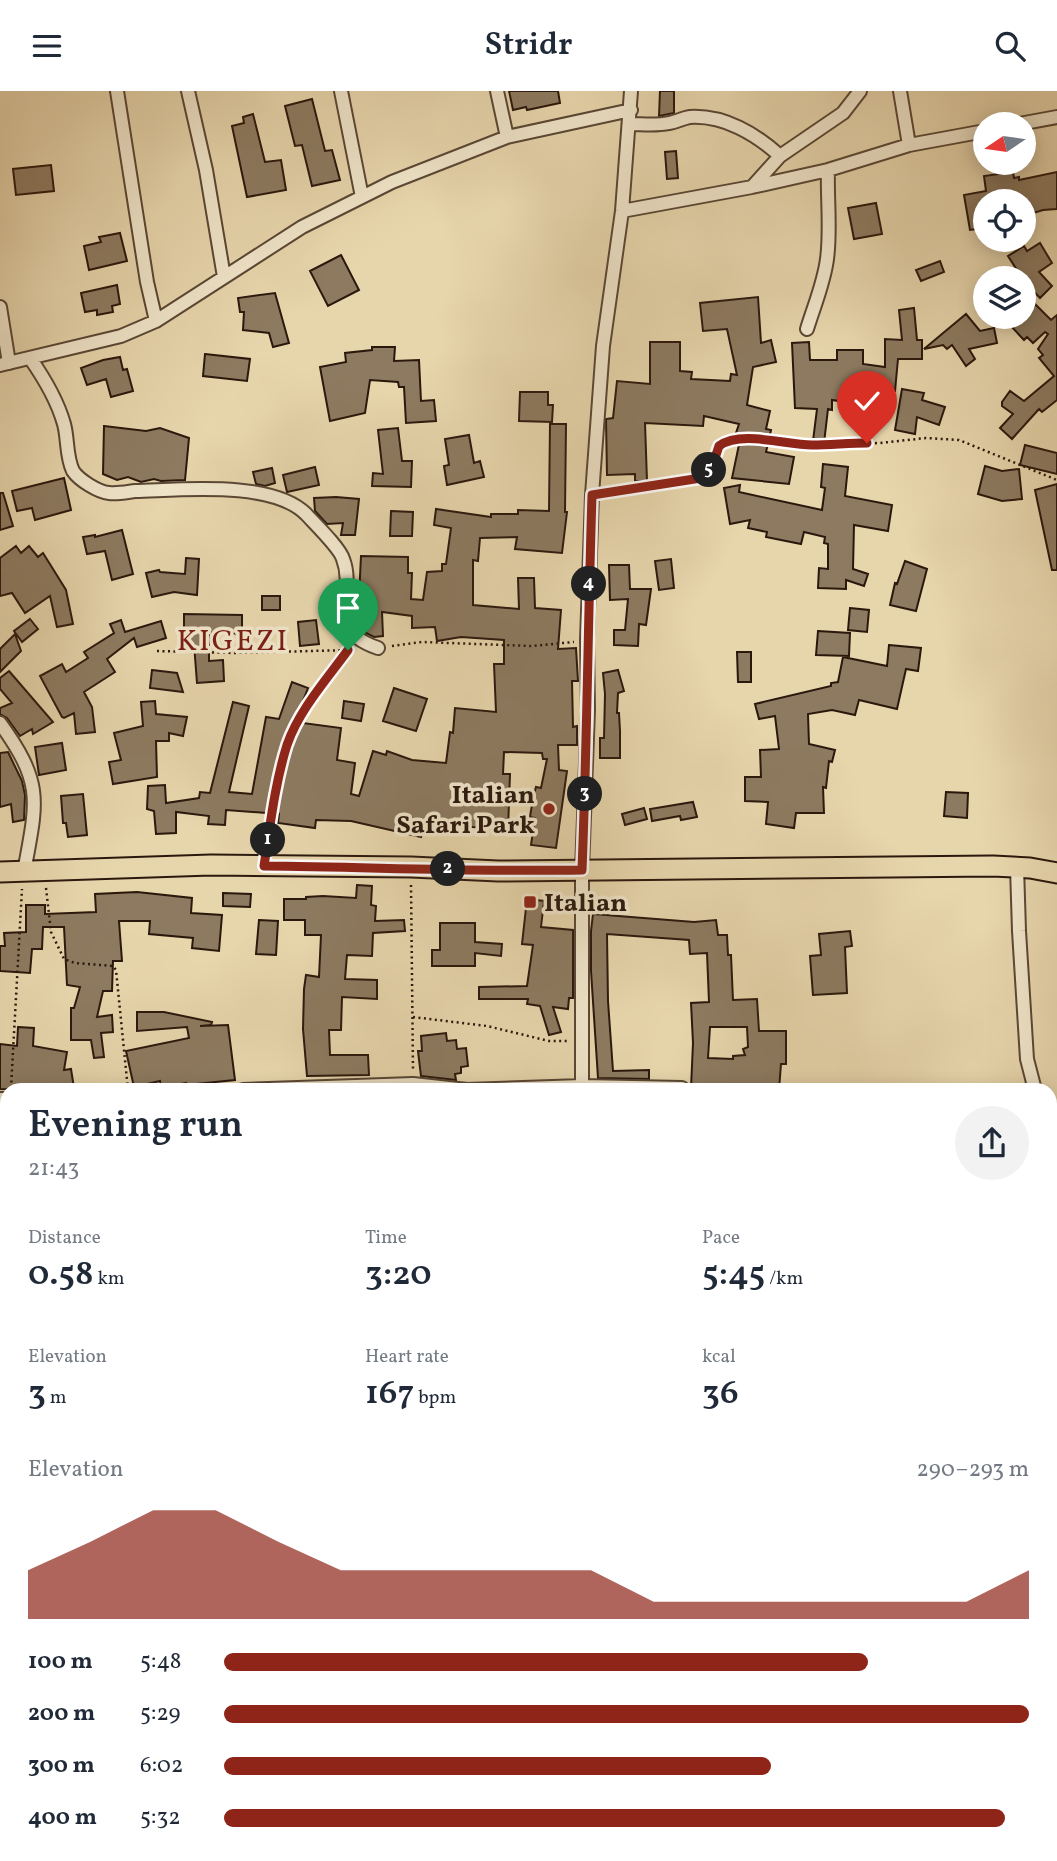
<!DOCTYPE html>
<meta charset="utf-8">
<style>
body{margin:0;font-family:Vollkorn,serif;background:#f2f2f3;color:#1f2937;height:100vh;display:flex;flex-direction:column;font-size:26px;white-space:nowrap}
*{box-sizing:border-box;margin:0}
p{font-size:23px;color:#747a83}
.icon{flex:none;width:38px;height:38px;fill:none;stroke:currentColor;stroke-width:2;stroke-linecap:round;stroke-linejoin:round}
.map{position:relative;flex:1;overflow:hidden}
.side{position:absolute;left:0px;top:992px;width:1057px;height:779px;display:flex;flex-direction:column;background:#fff;border-radius:21px 21px 0 0;box-shadow:0 4px 18px #0003}
.side>*{flex:none}
.needle{width:46px;rotate:257deg}
.buttons{position:absolute;left:973px;top:21px;display:grid;gap:14px}
.buttons a{display:grid;place-items:center;width:63px;height:63px;border-radius:50%;background:#fff;box-shadow:0 4px 18px #0003;font-size:35px}
.pin{position:absolute;display:grid;place-items:center;width:60px;height:60px;color:#fff;margin:-72px -30px;border-radius:50% 50% 50% 0;rotate:-45deg;box-shadow:0 0 7px #0007}
.pin .icon{rotate:45deg}
.km{position:absolute;width:35px;height:35px;margin:-18px;border-radius:50%;background:#222;color:#fff;font-size:19px;line-height:35px;text-align:center}
.round{display:grid;place-items:center;flex:none;width:74px;height:74px;border-radius:37px;background:#f2f2f3}
.overview{display:flex;align-items:center;justify-content:space-between;height:119px;padding:0 28px}
h1{font-size:38px;font-weight:600;line-height:52px}
.metrics{display:grid;grid-template-columns:repeat(3,1fr);gap:10px;height:119px;padding:7px 28px}
.metrics div{display:grid;align-content:center}
.metrics b{font-size:35px;font-weight:600}
.metrics small{font-size:19px;font-weight:400}
.metrics p{font-size:19px}
.chart{height:196px;padding:14px 28px}
.chart p{display:flex;justify-content:space-between}
.chart svg{width:100%;height:126px;margin-top:7px;fill:#8f2418;opacity:.7}
ul{padding:0 28px;list-style:none;font-size:23px}
li{display:grid;grid-template-columns:112px 84px 1fr;align-items:center;height:52px}
li i{height:18px;border-radius:9px;background:#8f2418}
header{display:flex;justify-content:space-between;align-items:center;height:91px;padding:0 28px;background:#fff;font-size:32px;font-weight:600}
.map>svg:first-child{display:block}
</style>
<header><svg class="icon" aria-label="menu" viewBox="0 0 24 24"><path d="M4 6h16M4 12h16M4 18h16"/></svg>Stridr<svg class="icon" aria-label="search" viewBox="0 0 24 24"><circle cx="10" cy="10" r="6"/><path d="M15 15l6 6"/></svg></header>
<div class="map">
<svg width="1057" height="1770" viewBox="0 0 1057 1770">
<rect width="100%" height="100%" fill="#e7d5ac"/>
<filter id="stains"><feTurbulence type="fractalNoise" baseFrequency=".00286" numOctaves="4"/><feColorMatrix values="0 0 0 0 .2 0 0 0 0 .09 0 0 0 0 .02 0 0 0 .5 -.17"/></filter>
<radialGradient id="worn" r=".72"><stop offset=".6" stop-color="#630" stop-opacity="0"/><stop offset="1" stop-color="#630" stop-opacity=".3"/></radialGradient>
<!-- building -->
<path fill="#8d7a60" stroke="#2b180d" stroke-width="2" fill-rule="evenodd" d="M 509,0 L 558,0 L 560,12 L 527,19 L 526,16 L 513,19 Z
M 660,0 L 674,0 L 674,22 L 659,25 Z
M 312,8 L 325,60 L 332,59 L 340,89 L 312,95 L 302,54 L 295,55 L 285,15 Z
M 253,23 L 265,71 L 281,69 L 286,99 L 247,106 L 232,35 L 244,32 L 243,26 Z
M 676,60 L 678,87 L 667,88 L 665,61 Z
M 51,74 L 54,100 L 16,104 L 13,78 Z
M 1013,81 L 1014,87 L 1019,86 L 1019,89 L 1057,81 L 1057,118 L 1043,119 L 1024,125 L 1024,110 L 985,110 L 985,137 L 970,139 L 964,104 L 986,100 L 984,85 Z
M 876,112 L 882,143 L 854,148 L 848,117 Z
M 120,142 L 127,170 L 89,179 L 84,155 L 101,151 L 99,146 Z
M 1040,152 L 1052,172 L 1039,181 L 1052,195 L 1040,207 L 1024,190 L 1008,165 L 1024,155 L 1027,160 Z
M 341,164 L 359,199 L 328,215 L 310,180 Z
M 940,170 L 944,181 L 921,190 L 916,179 Z
M 117,194 L 120,213 L 112,215 L 113,221 L 97,224 L 97,219 L 85,221 L 81,202 Z
M 275,202 L 289,252 L 273,256 L 269,242 L 243,239 L 244,221 L 240,221 L 238,207 Z
M 758,206 L 761,252 L 771,249 L 776,271 L 753,276 L 747,314 L 770,320 L 766,338 L 771,339 L 766,361 L 794,366 L 789,393 L 732,387 L 741,344 L 736,342 L 739,333 L 704,325 L 703,335 L 645,332 L 647,390 L 635,390 L 635,383 L 607,384 L 606,328 L 613,327 L 617,290 L 650,293 L 650,251 L 680,251 L 680,280 L 692,281 L 691,288 L 730,290 L 731,283 L 737,284 L 727,238 L 703,240 L 700,212 Z
M 1035,213 L 1051,229 L 1057,224 L 1057,309 L 1042,321 L 1039,318 L 1012,348 L 1000,337 L 1013,323 L 1002,315 L 1002,311 L 1010,300 L 1024,310 L 1054,285 L 1039,267 L 1043,264 L 1038,258 L 1048,243 L 1045,241 L 1033,252 L 1027,246 L 1024,249 L 1010,234 L 1024,226 Z
M 914,217 L 917,249 L 922,249 L 922,268 L 898,268 L 895,300 L 871,297 L 869,315 L 832,309 L 832,319 L 828,318 L 824,352 L 813,350 L 817,318 L 795,317 L 792,252 L 809,251 L 810,269 L 837,269 L 837,259 L 863,259 L 863,273 L 885,276 L 885,248 L 902,249 L 899,219 Z
M 966,223 L 980,240 L 994,237 L 997,252 L 969,258 L 975,268 L 966,275 L 952,254 L 947,258 L 943,254 L 924,258 Z
M 372,256 L 395,256 L 394,270 L 419,269 L 421,310 L 434,309 L 436,330 L 406,332 L 404,296 L 399,296 L 398,291 L 370,289 L 365,322 L 330,330 L 320,276 L 346,271 L 345,262 L 372,259 Z
M 205,263 L 250,268 L 247,290 L 203,285 Z
M 120,266 L 123,279 L 127,278 L 133,300 L 111,306 L 106,288 L 87,294 L 81,277 L 103,269 Z
M 902,298 L 924,302 L 922,309 L 945,316 L 939,334 L 917,326 L 915,343 L 895,339 Z
M 520,301 L 548,301 L 548,314 L 553,314 L 552,331 L 519,330 Z
M 550,333 L 566,333 L 565,421 L 567,421 L 562,462 L 515,458 L 517,446 L 480,447 L 478,470 L 473,469 L 473,514 L 519,518 L 518,487 L 534,487 L 535,517 L 561,519 L 558,558 L 576,557 L 578,590 L 572,590 L 573,636 L 577,635 L 577,654 L 558,654 L 559,679 L 567,680 L 556,757 L 531,754 L 535,727 L 530,726 L 533,707 L 536,696 L 541,697 L 547,668 L 543,668 L 542,662 L 504,661 L 503,683 L 510,683 L 508,739 L 424,732 L 421,746 L 351,730 L 316,729 L 315,737 L 278,732 L 279,723 L 226,719 L 225,734 L 208,733 L 209,725 L 176,721 L 176,742 L 156,743 L 154,720 L 147,718 L 148,695 L 165,694 L 166,712 L 199,707 L 200,701 L 210,702 L 233,611 L 249,615 L 229,701 L 252,703 L 266,626 L 279,628 L 292,591 L 308,597 L 295,631 L 341,637 L 337,669 L 355,672 L 351,703 L 359,705 L 373,660 L 386,664 L 387,660 L 412,669 L 446,672 L 450,641 L 453,642 L 455,617 L 496,621 L 494,573 L 504,573 L 504,549 L 461,546 L 437,550 L 435,536 L 412,537 L 412,525 L 382,521 L 383,545 L 374,546 L 366,542 L 359,535 L 358,526 L 361,465 L 408,466 L 408,482 L 412,482 L 411,508 L 423,509 L 427,481 L 442,480 L 442,473 L 446,473 L 451,437 L 434,434 L 436,418 L 491,426 L 491,423 L 518,423 L 518,419 L 549,420 Z
M 104,335 L 146,340 L 160,337 L 189,347 L 185,389 L 161,390 L 154,388 L 141,391 L 128,386 L 117,389 L 103,383 Z
M 398,337 L 402,370 L 412,370 L 411,396 L 372,395 L 373,382 L 383,383 L 378,339 Z
M 469,344 L 474,372 L 480,370 L 484,386 L 447,394 L 444,375 L 449,374 L 445,348 Z
M 1025,354 L 1057,362 L 1057,383 L 1020,374 Z
M 823,373 L 848,376 L 845,405 L 892,414 L 888,440 L 854,434 L 853,478 L 868,483 L 864,495 L 846,489 L 846,498 L 818,497 L 819,477 L 828,478 L 828,453 L 824,452 L 825,446 L 804,441 L 801,453 L 766,446 L 767,441 L 748,437 L 750,429 L 730,433 L 724,397 L 740,394 L 739,401 L 822,419 L 825,397 L 821,396 Z
M 985,375 L 1002,380 L 1019,378 L 1022,408 L 1002,410 L 978,403 Z
M 315,376 L 319,394 L 287,401 L 283,384 Z
M 272,377 L 275,392 L 265,395 L 256,393 L 253,381 Z
M 64,387 L 71,419 L 35,429 L 32,417 L 17,420 L 12,400 Z
M 1057,393 L 1057,479 L 1052,479 L 1035,399 Z
M 0,402 L 3,402 L 13,435 L 0,439 Z
M 336,406 L 359,408 L 355,444 L 341,444 L 343,432 L 327,433 L 315,420 L 314,407 Z
M 391,420 L 413,421 L 412,445 L 390,445 Z
M 122,439 L 133,483 L 112,489 L 105,460 L 87,463 L 83,446 L 95,444 L 95,446 Z
M 16,455 L 21,462 L 29,455 L 38,466 L 43,462 L 66,499 L 73,533 L 57,536 L 50,505 L 25,522 L 12,502 L 0,505 L 0,467 Z
M 186,467 L 199,468 L 197,504 L 174,501 L 152,506 L 146,482 L 159,479 L 160,481 L 185,483 Z
M 671,468 L 674,497 L 659,499 L 655,470 Z
M 905,470 L 927,478 L 916,520 L 890,514 L 895,492 L 897,493 Z
M 609,474 L 629,474 L 630,498 L 651,498 L 646,534 L 639,533 L 638,555 L 614,554 L 614,539 L 625,539 L 628,508 L 610,509 Z
M 262,505 L 280,505 L 280,519 L 262,519 Z
M 850,517 L 869,519 L 867,541 L 848,539 Z
M 184,523 L 242,524 L 242,543 L 209,541 L 209,570 L 223,569 L 224,590 L 197,592 L 194,553 L 184,553 Z
M 30,528 L 38,538 L 22,551 L 14,540 Z
M 121,529 L 125,541 L 161,530 L 166,547 L 137,556 L 134,547 L 107,568 L 115,581 L 84,601 L 92,616 L 95,641 L 76,643 L 74,622 L 64,627 L 62,626 L 40,585 L 62,573 L 66,581 L 88,567 L 84,561 L 114,542 L 110,533 Z
M 316,529 L 319,553 L 300,555 L 298,531 Z
M 818,540 L 850,542 L 849,565 L 816,564 Z
M 15,543 L 21,560 L 0,581 L 0,558 Z
M 889,554 L 921,557 L 918,580 L 906,578 L 897,618 L 859,609 L 855,624 L 832,619 L 808,623 L 809,653 L 835,659 L 832,671 L 829,670 L 826,697 L 823,696 L 824,722 L 796,722 L 794,737 L 766,733 L 768,711 L 745,710 L 745,686 L 761,686 L 760,659 L 779,658 L 775,625 L 759,628 L 755,613 L 831,595 L 831,592 L 838,591 L 843,566 L 887,575 Z
M 737,561 L 751,561 L 751,591 L 738,591 Z
M 152,579 L 177,582 L 183,601 L 150,597 Z
M 618,579 L 624,600 L 618,602 L 617,622 L 619,622 L 620,640 L 620,667 L 600,667 L 600,647 L 604,647 L 605,603 L 603,582 Z
M 9,580 L 53,631 L 33,643 L 32,638 L 20,645 L 7,627 L 0,623 L 0,617 L 12,612 L 0,598 L 0,587 Z
M 394,597 L 427,608 L 416,640 L 383,630 Z
M 155,610 L 156,623 L 187,626 L 183,645 L 169,642 L 169,650 L 156,650 L 157,686 L 113,693 L 109,671 L 121,669 L 114,642 L 143,635 L 141,611 Z
M 344,610 L 364,613 L 361,630 L 342,627 Z
M 62,652 L 66,679 L 39,684 L 35,656 Z
M 8,661 L 22,690 L 25,704 L 24,729 L 13,731 L 11,713 L 0,716 L 0,662 Z
M 946,701 L 968,702 L 967,727 L 944,725 Z
M 83,703 L 87,744 L 68,746 L 66,732 L 63,732 L 61,705 Z
M 693,711 L 697,726 L 681,729 L 680,725 L 652,730 L 650,718 Z
M 644,717 L 647,728 L 625,734 L 622,723 Z
M 357,794 L 372,795 L 371,814 L 376,815 L 375,830 L 404,829 L 405,840 L 373,842 L 372,865 L 347,864 L 345,888 L 377,889 L 377,908 L 342,906 L 341,939 L 329,939 L 330,964 L 368,964 L 369,984 L 307,985 L 303,938 L 304,898 L 306,884 L 319,886 L 321,844 L 305,844 L 305,829 L 284,829 L 284,808 L 306,808 L 306,806 L 323,805 L 356,807 Z
M 137,801 L 192,807 L 191,822 L 222,824 L 219,860 L 192,857 L 193,847 L 149,843 L 150,830 L 119,830 L 122,870 L 113,870 L 112,900 L 103,900 L 97,926 L 112,924 L 113,941 L 101,942 L 104,966 L 94,967 L 91,949 L 71,949 L 71,917 L 74,917 L 80,896 L 67,894 L 64,836 L 43,836 L 42,858 L 32,858 L 30,882 L 0,880 L 0,855 L 5,855 L 4,842 L 26,841 L 26,814 L 45,814 L 45,823 L 96,821 L 95,803 Z
M 223,802 L 251,803 L 250,816 L 223,815 Z
M 527,808 L 544,810 L 541,836 L 573,839 L 573,907 L 569,907 L 568,918 L 553,916 L 561,941 L 549,944 L 540,915 L 527,913 L 528,908 L 479,908 L 479,896 L 527,895 L 533,854 L 522,853 Z
M 593,823 L 694,831 L 716,829 L 718,844 L 727,844 L 728,864 L 731,864 L 733,909 L 757,908 L 759,940 L 786,940 L 786,973 L 781,973 L 779,999 L 691,997 L 693,952 L 691,912 L 709,911 L 707,862 L 690,863 L 689,849 L 607,843 L 608,910 L 613,980 L 649,979 L 649,988 L 598,987 L 591,880 L 591,840 ZM 710,936 L 747,936 L 748,956 L 743,958 L 745,964 L 733,965 L 733,968 L 708,967 Z
M 259,829 L 278,830 L 276,864 L 256,863 Z
M 440,832 L 475,832 L 475,851 L 502,853 L 501,865 L 475,862 L 475,875 L 432,875 L 432,859 L 440,859 Z
M 850,840 L 852,855 L 845,856 L 847,902 L 813,904 L 810,865 L 821,864 L 819,843 Z
M 137,921 L 164,921 L 212,931 L 211,934 L 200,935 L 228,934 L 235,989 L 186,994 L 186,992 L 161,997 L 160,990 L 134,996 L 126,960 L 189,947 L 187,936 L 137,940 Z
M 18,936 L 34,937 L 33,955 L 67,961 L 64,979 L 71,978 L 74,997 L 61,999 L 0,998 L 0,953 L 17,955 Z
M 446,942 L 447,950 L 456,949 L 457,958 L 466,957 L 468,975 L 461,976 L 461,982 L 455,983 L 456,989 L 421,985 L 418,960 L 422,960 L 421,945 Z"/>
<g fill="none" stroke-linecap="round" stroke-linejoin="round">
<!-- minor casing -->
<g stroke="#5a4735" stroke-width="16">
<path id="minor" d="M 117,0 L 147,191 L 156,230
M 188,0 L 206,79 L 224,186
M 341,0 L 362,106
M 497,0 L 507,46
M 900,0 L 909,54
M 630,33 C 642,33 656,35 669,32 C 676,31 683,27 690,26 C 724,24 756,43 780,65
M 1019,33 L 1057,26
M 752,96 L 780,65 L 843,22 L 860,0
M 622,120 L 752,96 L 828,79 L 909,54 L 985,40
M 0,216 L 9,272
M 807,238 C 814,215 824,192 827,168 C 831,138 827,109 828,79
M 30,267 C 44,287 57,308 64,333 C 68,347 66,366 73,380 C 79,389 98,401 109,402 C 117,403 127,401 135,400 C 180,399 272,389 306,423 C 314,432 340,457 343,468 C 357,504 322,538 378,557
M 0,274 L 121,245 L 156,230 L 302,136 L 392,91 L 507,46 L 631,19
M 0,632 C 44,693 37,710 24,781
M 1017,776 L 1019,840 L 1027,968 L 1035,999
M 243,999 L 413,993 L 467,999 L 582,995 L 682,997
M 582,999 L 582,779 L 588,619 L 587,549 L 592,404 L 603,255 L 622,120 L 631,0
M 0,1008 L 7,1008
M 1050,1057 L 1057,1082
M 0,1141 L 7,1153
M 1050,1375 L 1057,1341
M 0,1452 L 7,1451
M 1050,1560 L 1057,1559
M 228,1764 L 248,1765 L 266,1770
M 492,1764 L 525,1770
M 73,1770 L 76,1764
M 284,1770 L 285,1764
M 390,1770 L 395,1764
M 576,1770 L 576,1764
M 992,1770 L 993,1764"/>
</g>
<!-- primary casing -->
<g stroke="#2b180d" stroke-width="23">
<path id="primary" d="M 0,781 L 211,774 L 411,776 L 498,780 L 993,775 L 1030,777 L 1057,782"/>
</g>
<!-- path -->
<path stroke="#2b180d" stroke-width="2.5" stroke-dasharray="2 3.5" stroke-linecap="butt" d="M 605,402 L 700,387 L 708,380 L 721,353 L 749,348 L 812,354 L 880,352 L 926,347 L 959,349 L 1057,389
M 392,555 L 422,551 L 531,555 L 574,551
M 157,560 L 234,562 L 350,559
M 266,758 C 272,723 275,685 288,651 C 301,618 327,589 347,560
M 411,794 L 413,979
M 46,797 L 51,841 L 64,868 L 75,872 L 113,875 L 116,879 L 128,999
M 413,926 L 487,935 L 549,950 L 568,950
M 11,997 L 22,798
M 0,1332 L 7,1332
M 1050,1481 L 1057,1488
M 1050,1643 L 1057,1645
M 205,1770 L 214,1764
M 345,1770 L 348,1764"/>
<!-- minor -->
<use href="#minor" stroke="#efe4c9" stroke-width="12"/>
<!-- primary -->
<use href="#primary" stroke="#e7d5ac" stroke-width="19"/>
</g>
<g fill="none" stroke-linecap="round" stroke-linejoin="round">
<!-- route casing -->
<g stroke="#fff" stroke-width="14">
<path id="route" d="M 348,559 C 327,588 299,619 287,654 C 275,692 270,735 264,775 C 370,776 476,781 582,779 C 587,654 588,529 592,404 L 701,387 L 714,370 L 719,355 C 741,339 785,354 812,354 C 830,354 849,352 867,352"/>
</g>
<!-- route -->
<use href="#route" stroke="#8f2418" stroke-width="9"/>
</g>
<!-- markers -->
<g fill="#8f2418" stroke="#efe4c9" stroke-width="2.5">
<circle cx="549" cy="718" r="7"/>
<rect x="523" y="804" width="14" height="14" rx="3.5"/>
</g>
<g text-anchor="middle" stroke-width="7" stroke-linejoin="round" paint-order="stroke">
<!-- poi labels -->
<g font-size="26" font-weight="bold" fill="#2b180d" stroke="#efe4c9" text-anchor="end">
<text x="535" y="712">Italian<tspan x="535" dy="30">Safari Park</tspan></text>
<text x="544" y="820" text-anchor="start">Italian</text>
</g>
<!-- quarter labels -->
<g font-size="30" letter-spacing="2" fill="#7a1f14" stroke="#efe4c9">
<text x="233" y="559">KIGEZI</text>
</g>
</g>
<rect width="100%" height="100%" filter="url(#stains)"/>
<rect width="100%" height="100%" fill="url(#worn)"/>
</svg>
<div class="buttons">
<a><svg class="needle" viewBox="-14 -14 28 28"><path d="M0-13l5 13h-10z" fill="#e53935"/><path d="M0 13l5-13h-10z" fill="#747a83"/></svg></a>
<a><svg class="icon" aria-label="locate" viewBox="0 0 24 24"><circle cx="12" cy="12" r="6"/><path d="M12 2v4M12 18v4M2 12h4M18 12h4"/></svg></a>
<a><svg class="icon" aria-label="layers" viewBox="0 0 24 24"><path d="M12 4l9 5-9 5-9-5zM3 14l9 5 9-5"/></svg></a>
</div>
<div class="pin" style="left:348px;top:559px;background:#1e9e55"><svg class="icon" aria-label="arrive" viewBox="0 0 24 24"><path d="M6 21V4h12l-3 4 3 4H6"/></svg></div>
<div class="pin" style="left:867px;top:352px;background:#d93025"><svg class="icon" aria-label="check" viewBox="0 0 24 24"><path d="M5 12l5 5 9-10"/></svg></div>
<b class="km" style="left:268px;top:749px">1</b>
<b class="km" style="left:448px;top:778px">2</b>
<b class="km" style="left:585px;top:703px">3</b>
<b class="km" style="left:589px;top:493px">4</b>
<b class="km" style="left:709px;top:379px">5</b>
<section class="side">
<div class="overview"><div><h1>Evening run</h1><p>21:43</p></div><a class="round"><svg class="icon" aria-label="share" viewBox="0 0 24 24"><path d="M12 15V3M7 8l5-5 5 5M5 13v7h14v-7"/></svg></a></div>
<div class="metrics">
<div><p>Distance</p><b>0.58<small> km</small></b></div>
<div><p>Time</p><b>3:20</b></div>
<div><p>Pace</p><b>5:45<small> /km</small></b></div>
</div>
<div class="metrics">
<div><p>Elevation</p><b>3<small> m</small></b></div>
<div><p>Heart rate</p><b>167<small> bpm</small></b></div>
<div><p>kcal</p><b>36</b></div>
</div>
<div class="chart"><p><span>Elevation</span>290–293 m</p>
<svg viewBox="0 0 160 44" preserveAspectRatio="none"><path d="M0 44V27L10 17L20 6L30 6L40 17L50 27L60 27L70 27L80 27L90 27L100 38L110 38L120 38L130 38L140 38L150 38L160 27V44z"/></svg>
</div>
<ul>
<li><b>100 m</b>5:48<i style="width:80%"></i></li>
<li><b>200 m</b>5:29<i style="width:100%"></i></li>
<li><b>300 m</b>6:02<i style="width:68%"></i></li>
<li><b>400 m</b>5:32<i style="width:97%"></i></li>
</ul>
</section>
</div>
